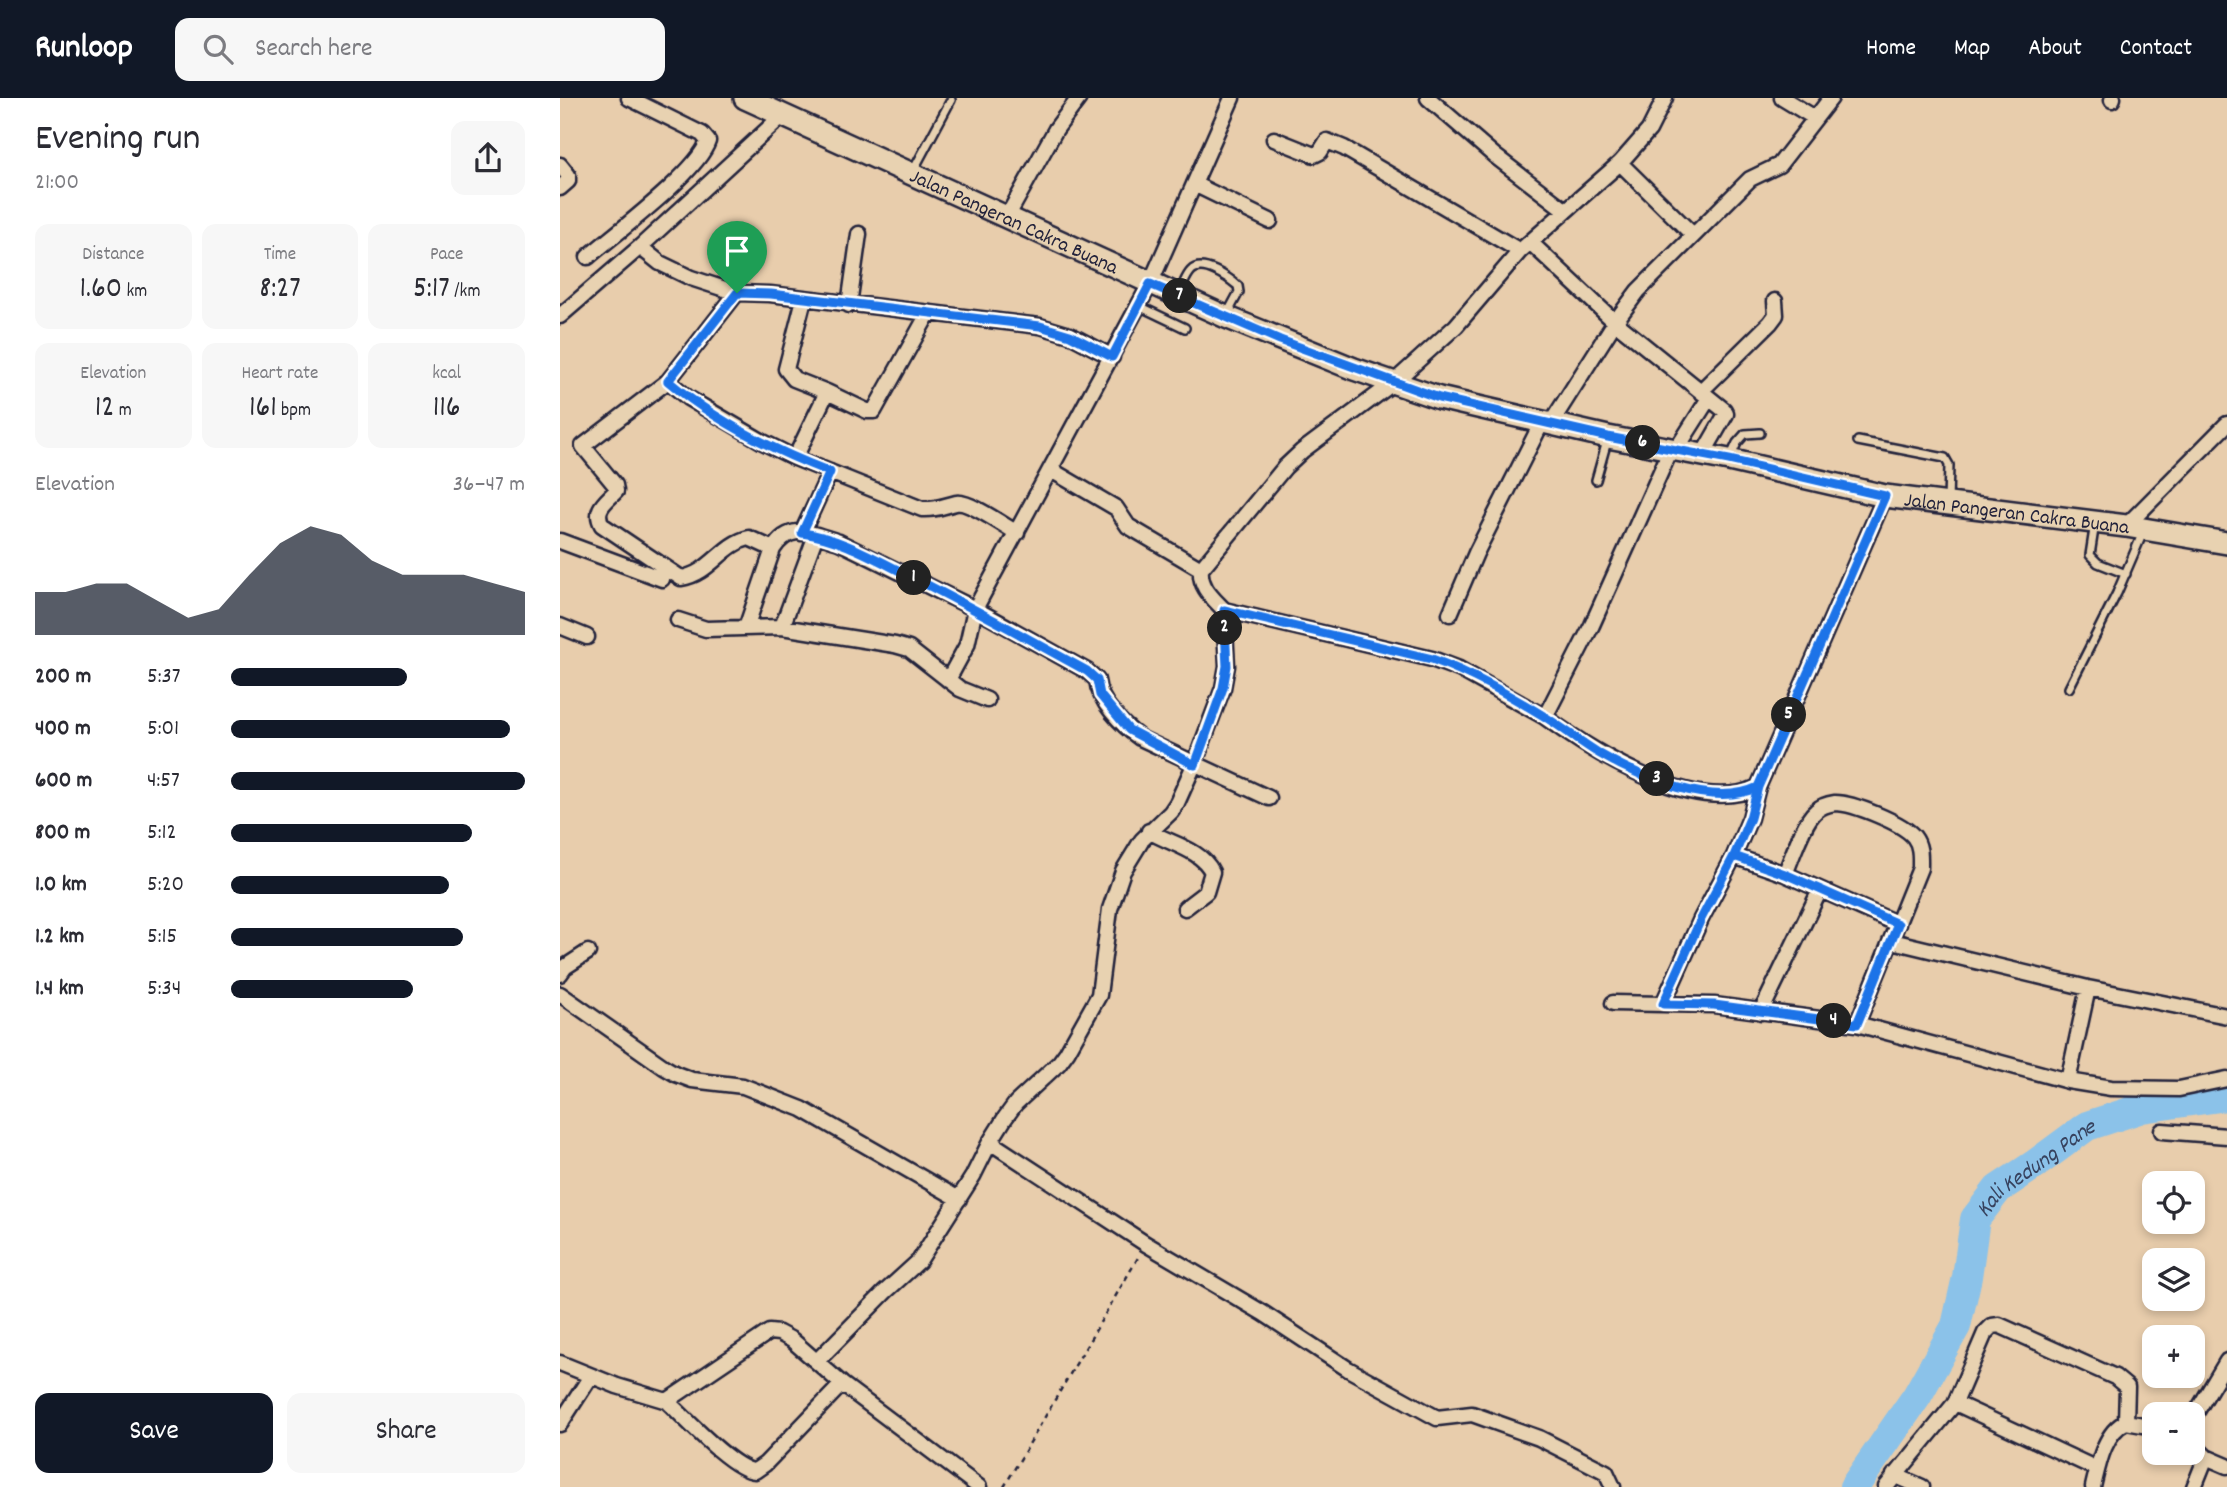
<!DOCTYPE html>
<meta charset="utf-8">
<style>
body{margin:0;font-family:Dekko,sans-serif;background:#f7f7f7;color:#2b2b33;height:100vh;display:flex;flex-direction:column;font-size:26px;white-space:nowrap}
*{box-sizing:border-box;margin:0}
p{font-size:23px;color:#7c7c81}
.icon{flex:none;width:38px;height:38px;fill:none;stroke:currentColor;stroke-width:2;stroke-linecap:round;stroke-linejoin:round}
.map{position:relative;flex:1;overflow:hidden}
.details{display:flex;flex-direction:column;background:#fff;width:560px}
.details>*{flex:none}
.tools{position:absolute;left:1582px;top:1073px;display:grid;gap:14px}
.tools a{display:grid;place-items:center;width:63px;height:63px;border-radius:14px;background:#fff;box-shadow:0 4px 10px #0003;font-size:35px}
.pin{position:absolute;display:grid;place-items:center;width:60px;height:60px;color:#fff;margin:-72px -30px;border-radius:50% 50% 50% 0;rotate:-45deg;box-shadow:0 0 7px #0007}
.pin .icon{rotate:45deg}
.km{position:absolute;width:35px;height:35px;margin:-18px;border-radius:50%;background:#222;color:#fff;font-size:19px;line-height:35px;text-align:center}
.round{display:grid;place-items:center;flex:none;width:74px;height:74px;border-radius:14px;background:#f7f7f7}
.headline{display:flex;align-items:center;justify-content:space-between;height:119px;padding:0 35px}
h1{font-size:38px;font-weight:600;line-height:52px}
.metrics{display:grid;grid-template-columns:repeat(3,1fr);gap:10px;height:119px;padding:7px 35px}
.metrics div{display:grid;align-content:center;border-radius:14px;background:#f7f7f7;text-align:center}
.metrics b{font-size:30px;font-weight:600}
.metrics small{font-size:19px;font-weight:400}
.metrics p{font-size:19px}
.chart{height:196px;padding:14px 35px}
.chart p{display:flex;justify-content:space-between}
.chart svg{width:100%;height:126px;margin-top:7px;fill:#111827;opacity:.7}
.cta{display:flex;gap:14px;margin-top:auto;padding:14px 35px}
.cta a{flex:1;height:80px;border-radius:14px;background:#111827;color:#fff;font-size:28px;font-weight:600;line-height:80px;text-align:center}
.cta a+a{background:#f7f7f7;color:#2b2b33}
ul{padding:0 35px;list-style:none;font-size:23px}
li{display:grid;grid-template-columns:112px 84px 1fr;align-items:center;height:52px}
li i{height:18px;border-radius:9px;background:#111827}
header{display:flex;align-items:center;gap:42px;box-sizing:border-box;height:98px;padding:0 35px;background:#111827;color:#fff}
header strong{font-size:33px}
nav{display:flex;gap:38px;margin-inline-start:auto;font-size:24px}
.search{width:490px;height:63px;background:#f7f7f7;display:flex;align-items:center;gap:18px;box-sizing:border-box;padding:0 24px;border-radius:14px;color:#7c7c81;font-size:26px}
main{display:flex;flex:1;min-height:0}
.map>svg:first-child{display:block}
</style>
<header>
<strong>Runloop</strong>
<div class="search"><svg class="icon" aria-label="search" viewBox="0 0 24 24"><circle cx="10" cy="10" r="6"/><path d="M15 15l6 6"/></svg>Search here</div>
<nav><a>Home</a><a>Map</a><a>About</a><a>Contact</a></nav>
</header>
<main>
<section class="details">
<div class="headline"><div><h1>Evening run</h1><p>21:00</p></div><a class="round"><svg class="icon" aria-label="share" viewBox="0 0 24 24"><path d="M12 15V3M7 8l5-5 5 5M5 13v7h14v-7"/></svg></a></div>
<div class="metrics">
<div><p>Distance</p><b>1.60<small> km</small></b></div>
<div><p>Time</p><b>8:27</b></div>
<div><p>Pace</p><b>5:17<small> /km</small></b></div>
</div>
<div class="metrics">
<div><p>Elevation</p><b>12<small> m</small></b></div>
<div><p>Heart rate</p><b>161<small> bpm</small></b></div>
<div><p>kcal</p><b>116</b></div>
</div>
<div class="chart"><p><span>Elevation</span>36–47 m</p>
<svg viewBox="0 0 160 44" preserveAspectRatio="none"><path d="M0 44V29L10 29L20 26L30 26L40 32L50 38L60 35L70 23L80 12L90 6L100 9L110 18L120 23L130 23L140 23L150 26L160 29V44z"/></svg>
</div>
<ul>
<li><b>200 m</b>5:37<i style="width:60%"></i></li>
<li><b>400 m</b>5:01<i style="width:95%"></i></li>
<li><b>600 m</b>4:57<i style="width:100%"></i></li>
<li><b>800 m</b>5:12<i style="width:82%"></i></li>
<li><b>1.0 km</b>5:20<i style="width:74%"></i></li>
<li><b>1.2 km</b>5:15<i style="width:79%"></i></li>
<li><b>1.4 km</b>5:34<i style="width:62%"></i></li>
</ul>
<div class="cta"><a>Save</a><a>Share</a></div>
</section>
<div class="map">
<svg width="1667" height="1389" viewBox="0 0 1667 1389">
<rect width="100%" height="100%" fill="#e8cdac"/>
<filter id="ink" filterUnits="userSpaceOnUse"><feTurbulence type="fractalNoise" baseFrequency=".0143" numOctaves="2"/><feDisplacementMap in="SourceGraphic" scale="14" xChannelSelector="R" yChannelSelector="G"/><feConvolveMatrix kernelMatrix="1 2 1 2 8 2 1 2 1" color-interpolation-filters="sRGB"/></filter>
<g filter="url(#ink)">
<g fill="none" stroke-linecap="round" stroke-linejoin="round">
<!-- river -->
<path stroke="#8bc2e9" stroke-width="30" id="s1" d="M 1294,1389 L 1357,1298 L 1396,1228 L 1407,1179 L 1415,1121 L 1438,1091 L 1474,1067 L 1527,1028 L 1582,1010 L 1667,998"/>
<!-- lane casing -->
<g stroke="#22223b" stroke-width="12">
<path id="lane" d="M 353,73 L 391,2
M 619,194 C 623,188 626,178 631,173 C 642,161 669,180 678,188 L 679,194 L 666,218
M 579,208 L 625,230
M 1298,343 L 1385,360 L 1389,367 L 1388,404
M 1171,358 L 1177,345 L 1185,336 L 1200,335
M 1036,382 L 1047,343
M 1535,425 L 1530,457 L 1538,465 L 1566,476
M 1509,590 L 1557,495 L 1584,432"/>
</g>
<!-- street casing -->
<g stroke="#22223b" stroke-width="19">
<path id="street" d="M 868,0 L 935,58 L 1005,112
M 1105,0 L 1089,32 L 1060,65 L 960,153 L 896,228 L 833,285 L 742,353 L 725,369 L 641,471 C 639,489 653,500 664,512 L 872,561 L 899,571 L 985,619 L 1032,527 L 1111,351
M 1222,0 L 1255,20
M 1552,2 L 1553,0
M 714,41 L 754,57 L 760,54 L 767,43 L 784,50 L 960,153
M 1060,65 L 1133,137
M 0,67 L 8,77 L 8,83 L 0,90
M 634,86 L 710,123
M 447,119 L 496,31 L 519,0
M 970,144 L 1055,224 L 1164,312 L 1166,316 L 1143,356
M 80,149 L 100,165 L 131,180 L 177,195 L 210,196 L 480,228 L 510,237 L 552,259
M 28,159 C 56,135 138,74 148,43 L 142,36 L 69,0
M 177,195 L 108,283 L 23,348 L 55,387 L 56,393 C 46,404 33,411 42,427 L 121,480 C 150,476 162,446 189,440 L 213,451 C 231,423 251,436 279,444 L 415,511 L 527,573 L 537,582 C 539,604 562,627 580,640 L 709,700
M 289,207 L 299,136
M 0,218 L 80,149 L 222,18
M 108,283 L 128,300 L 203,344 L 235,360 L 362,411 C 376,412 383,408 396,405 C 408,402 445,428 457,435
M 1141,293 L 1210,225 L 1216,217 L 1215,203
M 267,294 L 307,313 L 314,313 L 368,216
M 991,325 L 1055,224 L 1078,193 L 1190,81 L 1219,67 L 1271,0
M 1116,352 L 1149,300
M 235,360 L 267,294 L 234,281 L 226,271 L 244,201
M 491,372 L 556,410 L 568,428 L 641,471
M 1566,428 L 1667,326
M 242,435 L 270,374
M 0,443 L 102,481
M 890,516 L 916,455 L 982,324
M 118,522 L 146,531 L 222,529 L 335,547 L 349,551 L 400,591 L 427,602
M 0,528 L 27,539
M 222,529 L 256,437
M 186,530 L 213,451
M 388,582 L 407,547 L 415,511 L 590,186 L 672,0
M 985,619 C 1034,655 1136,719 1198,689
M 589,733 C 610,746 641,751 652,774 L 646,794 L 625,810
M 1174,758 L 1225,776 L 1338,826
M 1225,776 C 1232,760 1243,724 1256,713 C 1261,708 1268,706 1275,705 C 1293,705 1343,725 1354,739 C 1361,748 1360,759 1360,770 L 1297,926
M 1332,843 L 1528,890 L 1667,918
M 0,876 L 5,869 L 28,854
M 0,896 L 104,969 L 116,976 L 132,982 L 183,988 L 242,1011 L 399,1101
M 1053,905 L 1154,907 L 1297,926 L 1508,983 L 1551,990 L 1619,991 L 1667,981
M 1103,906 L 1141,821 L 1174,758 L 1190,720 L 1198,689 L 1325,398
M 1201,914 L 1260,792
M 1508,983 L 1528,890
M 1602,1033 L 1667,1038
M 430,1044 L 586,1146 L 703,1215 L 788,1271 L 877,1320 L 912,1316 L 979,1340 L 1046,1374 L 1053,1389
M 257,1263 L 325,1194 L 359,1163 L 413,1078 L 430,1044 L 445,1020 L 456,1005 L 499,965 L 507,954 L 539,897 L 550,811 L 563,773 L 582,742 L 611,714 L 617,705 L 634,667 L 663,590 L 667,568 L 664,512
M 0,1265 L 57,1288 L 107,1303 L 209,1234 L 219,1235 L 232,1242 L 282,1286 L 419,1389
M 107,1303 C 124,1319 173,1372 195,1373 L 205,1366 L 282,1286
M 1395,1305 L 1537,1371
M 1633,1320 L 1667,1263
M 0,1326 L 31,1278
M 1633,1346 L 1646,1359
M 1334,1377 L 1362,1389
M 1326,1389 L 1395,1305 L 1425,1235 L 1432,1228 L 1439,1227 L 1555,1279 L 1567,1289 L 1566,1324
M 1533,1389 C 1538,1368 1544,1334 1566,1324 L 1594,1329
M 1634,1389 L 1646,1359 L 1667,1368"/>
</g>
<!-- primary casing -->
<g stroke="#22223b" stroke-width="26">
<g id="primary">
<path id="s2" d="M 185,0 L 666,219 L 794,271 L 879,300 L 1048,339 L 1169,362 L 1325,398 L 1566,428 L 1667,445"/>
</g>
</g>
<!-- path -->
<path stroke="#22223b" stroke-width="2.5" stroke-dasharray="5 5" stroke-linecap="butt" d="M 444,1389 L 579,1158"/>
<!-- lane -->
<use href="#lane" stroke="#e8d2b1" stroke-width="7"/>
<!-- street -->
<use href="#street" stroke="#e8d2b1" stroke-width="14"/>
<!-- primary -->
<use href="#primary" stroke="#e8d2b1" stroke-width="21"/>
</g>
</g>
<g fill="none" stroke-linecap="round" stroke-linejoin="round" filter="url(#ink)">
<!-- route casing -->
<g stroke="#fff" stroke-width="14">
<path id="route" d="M 177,195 L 108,283 C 155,323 213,352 270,374 L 242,435 C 281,440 317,462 352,479 C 411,509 469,541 527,573 L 537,582 L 540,597 L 569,632 L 635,667 L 663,590 L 667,568 L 664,512 L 872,561 C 911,575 947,596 982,617 C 1002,629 1020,644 1040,656 C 1080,679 1153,711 1198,689 L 1190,720 L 1174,758 L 1225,776 L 1338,826 L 1297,926 L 1154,907 L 1103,906 L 1141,821 L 1174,758 L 1190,720 L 1198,689 L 1325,398 L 1169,362 L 1048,339 L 879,300 L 720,242 L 590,186 L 552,259 L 510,237 L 480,228 L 211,196 L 177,195"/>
</g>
<!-- route -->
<use href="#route" stroke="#1a73e8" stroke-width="9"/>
</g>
<g text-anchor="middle" stroke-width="7" stroke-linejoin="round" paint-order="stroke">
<!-- street labels -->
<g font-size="21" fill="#22223b" stroke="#e8d2b1">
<text dy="7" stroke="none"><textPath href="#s2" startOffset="296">Jalan Pangeran Cakra Buana</textPath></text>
<text dy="7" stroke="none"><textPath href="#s2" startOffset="1346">Jalan Pangeran Cakra Buana</textPath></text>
</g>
<!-- water labels -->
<g font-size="23" font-style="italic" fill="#37425e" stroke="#e8d2b1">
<text dy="8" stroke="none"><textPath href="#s1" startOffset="380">Kali Kedung Pane</textPath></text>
</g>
</g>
</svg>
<div class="tools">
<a><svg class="icon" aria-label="locate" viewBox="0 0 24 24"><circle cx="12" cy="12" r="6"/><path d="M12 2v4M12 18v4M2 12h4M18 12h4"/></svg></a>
<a><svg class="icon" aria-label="layers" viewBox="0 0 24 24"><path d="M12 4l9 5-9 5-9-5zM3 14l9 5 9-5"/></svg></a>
<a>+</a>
<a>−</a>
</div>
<div class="pin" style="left:177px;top:195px;background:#1e9e55"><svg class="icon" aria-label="arrive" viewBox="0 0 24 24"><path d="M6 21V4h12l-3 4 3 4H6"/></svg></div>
<b class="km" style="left:354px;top:480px">1</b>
<b class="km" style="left:665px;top:530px">2</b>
<b class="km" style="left:1097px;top:681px">3</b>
<b class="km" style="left:1274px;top:923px">4</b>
<b class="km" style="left:1229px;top:617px">5</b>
<b class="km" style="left:1083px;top:345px">6</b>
<b class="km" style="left:620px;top:198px">7</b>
</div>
</main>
